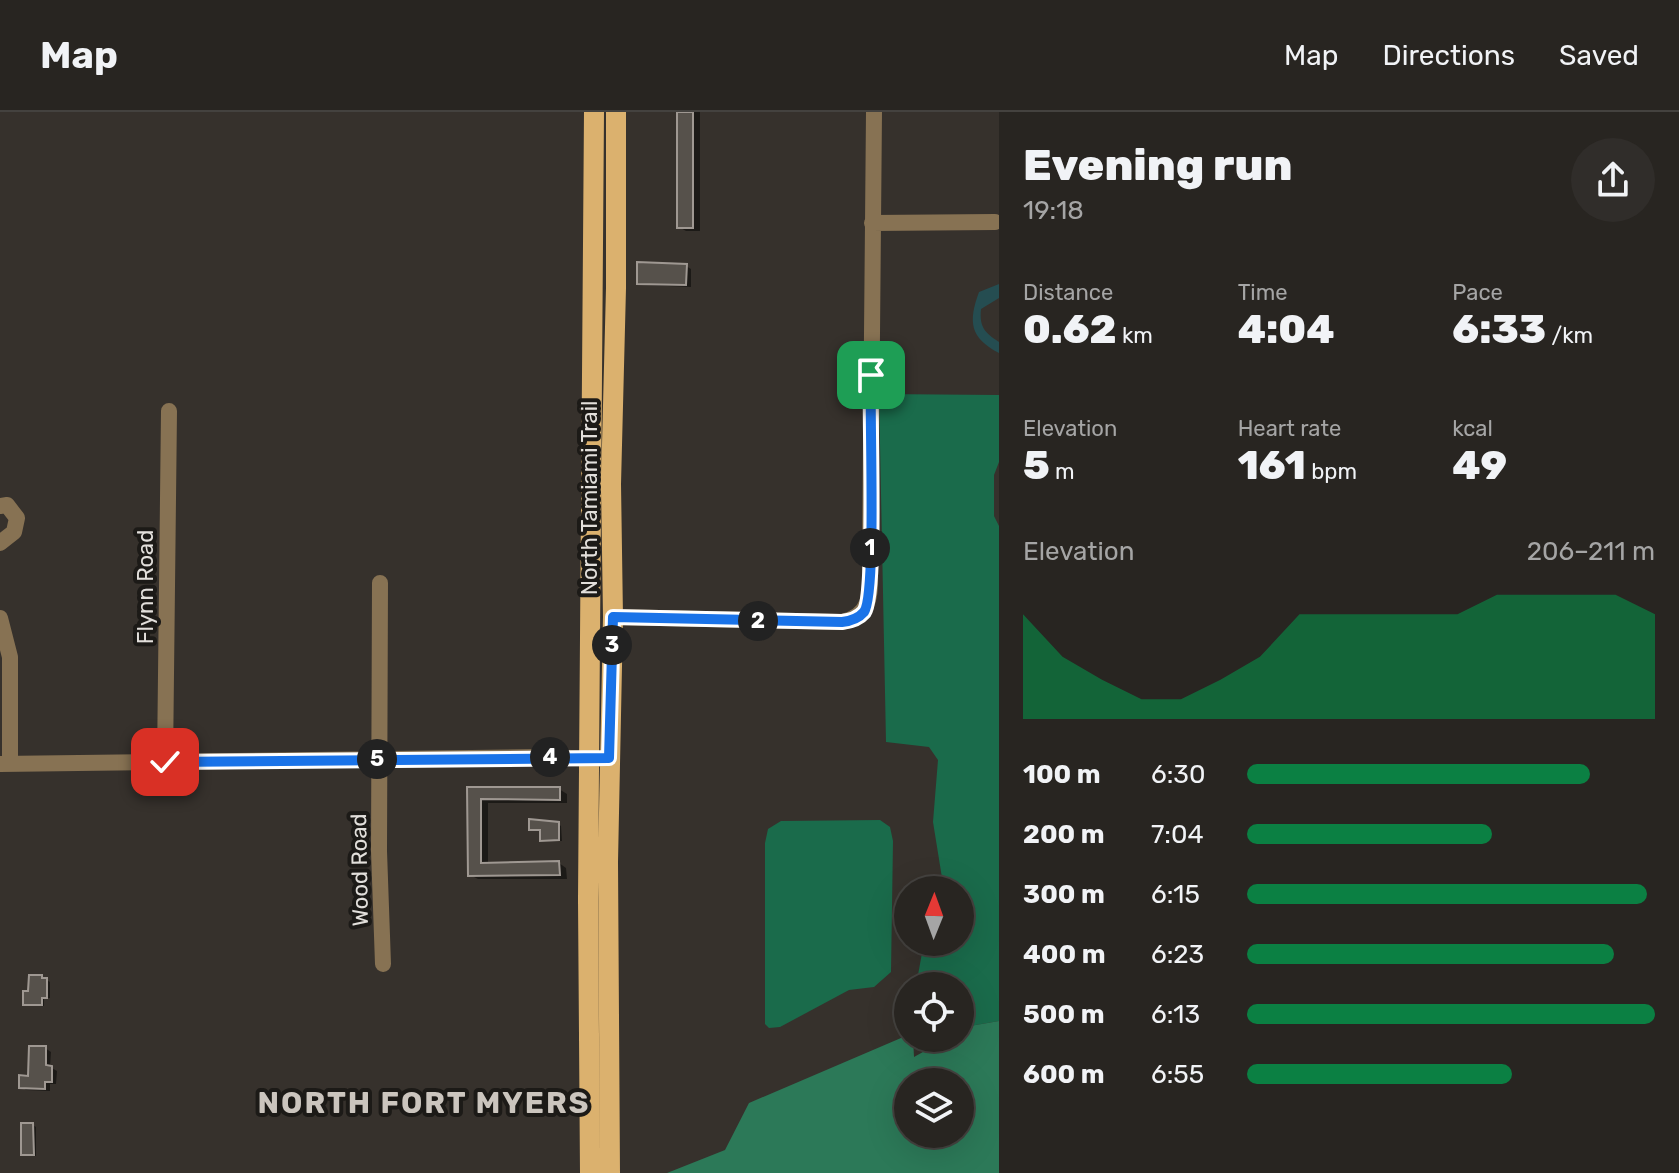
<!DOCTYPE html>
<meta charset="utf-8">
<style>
body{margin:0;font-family:Rubik,sans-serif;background:#302d2a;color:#f1f3f6;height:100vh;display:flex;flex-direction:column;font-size:30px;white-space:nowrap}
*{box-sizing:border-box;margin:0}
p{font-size:26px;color:#a5a5a5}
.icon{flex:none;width:44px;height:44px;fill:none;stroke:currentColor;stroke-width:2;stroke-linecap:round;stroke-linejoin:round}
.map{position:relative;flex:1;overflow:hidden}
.sheet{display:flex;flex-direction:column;background:#282521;width:680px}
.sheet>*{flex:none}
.needle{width:52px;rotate:1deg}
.controls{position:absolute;left:894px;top:764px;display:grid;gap:16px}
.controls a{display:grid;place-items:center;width:80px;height:80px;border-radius:50%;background:#282521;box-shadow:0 8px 32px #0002,0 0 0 2px #44423f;font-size:40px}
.pin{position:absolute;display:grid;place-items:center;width:68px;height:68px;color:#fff;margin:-34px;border-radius:16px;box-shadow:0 4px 12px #0006}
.km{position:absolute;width:40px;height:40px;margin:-20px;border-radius:50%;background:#222;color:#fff;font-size:22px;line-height:40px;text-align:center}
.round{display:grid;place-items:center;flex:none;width:84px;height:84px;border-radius:42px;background:#302d2a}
.overview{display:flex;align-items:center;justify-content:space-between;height:136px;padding:0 24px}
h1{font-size:44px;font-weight:800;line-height:60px}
.figures{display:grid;grid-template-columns:repeat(3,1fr);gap:12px;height:136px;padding:8px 24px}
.figures div{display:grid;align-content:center}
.figures b{font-size:40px;font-weight:800}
.figures small{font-size:22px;font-weight:400}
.figures p{font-size:22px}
.chart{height:224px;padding:16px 24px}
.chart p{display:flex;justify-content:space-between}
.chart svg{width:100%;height:144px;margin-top:8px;fill:#0b8043;opacity:.7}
ul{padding:0 24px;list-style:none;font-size:26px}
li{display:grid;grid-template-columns:128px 96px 1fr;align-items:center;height:60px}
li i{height:20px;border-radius:10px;background:#0b8043}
header{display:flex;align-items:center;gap:48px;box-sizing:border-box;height:112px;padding:0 40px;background:#282521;border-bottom:2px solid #44423f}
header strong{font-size:38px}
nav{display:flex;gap:44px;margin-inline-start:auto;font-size:28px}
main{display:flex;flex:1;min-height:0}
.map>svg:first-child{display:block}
</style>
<header>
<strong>Map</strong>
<nav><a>Map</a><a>Directions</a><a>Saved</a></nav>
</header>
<main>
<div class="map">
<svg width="999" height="1061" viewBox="0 0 999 1061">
<rect width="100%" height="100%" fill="#36312c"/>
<!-- green -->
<path fill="#1a6b4b" d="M 879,282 L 999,283 L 999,350 L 994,363 L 994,404 L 999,414 L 999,909 L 970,914 L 960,919 L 960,874 L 916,874 L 924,830 L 960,830 L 960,778 L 941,778 L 943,772 L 933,710 L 938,648 L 929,635 L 886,630 Z
M 880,708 L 890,715 L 893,729 L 891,860 L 874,875 L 849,878 L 780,915 L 769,916 L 765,912 L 765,731 L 768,717 L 781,709 Z"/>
<!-- forest -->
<path fill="#2c7958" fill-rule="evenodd" d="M 999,909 L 999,1061 L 667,1061 L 725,1038 L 749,991 L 908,923 L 908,926 L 913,926 L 914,945 L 948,926 L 960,926 L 960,919 L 970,914 ZM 908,970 L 960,970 L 960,1022 L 908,1022 Z"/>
<!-- water -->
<path fill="#254d51" d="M 999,172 L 999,186 L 981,197 C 979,215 985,221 999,230 L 999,241 C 970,226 968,210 979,180 Z"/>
<!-- shadow -->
<path fill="#0007" d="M 679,0 L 700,0 L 700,119 L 686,119 L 679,115 Z
M 686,154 L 691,157 L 691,175 L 644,173 L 639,170 Z
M 469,677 L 559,677 L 567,682 L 567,691 L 488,691 L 488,752 L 559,751 L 566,756 L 567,767 L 478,767 L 470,763 Z
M 558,712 L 561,714 L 562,729 L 545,729 L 542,728 L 542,719 L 531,717 Z
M 42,865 L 50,870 L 50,886 L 44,886 L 44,894 L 28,893 L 25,892 L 30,881 Z
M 45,936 L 51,940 L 50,955 L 57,959 L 56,972 L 50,972 L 50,979 L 26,978 L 21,975 L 30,966 Z
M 33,1013 L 36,1015 L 36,1044 L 26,1044 L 23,1042 Z"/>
<!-- building -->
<path fill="#56514b" stroke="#9f9892" stroke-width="2" d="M 677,0 L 693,0 L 693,116 L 677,116 Z
M 637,150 L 687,152 L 686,173 L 637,172 Z
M 467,675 L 560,675 L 560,688 L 481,687 L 481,751 L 559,749 L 560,763 L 468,764 Z
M 529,707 L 559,710 L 559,728 L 540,729 L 540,718 L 529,718 Z
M 29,863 L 42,863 L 42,866 L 47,866 L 47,886 L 42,886 L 42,893 L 23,893 L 23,879 L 28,879 Z
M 29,934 L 46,934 L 46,953 L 52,954 L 52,970 L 45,970 L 45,977 L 19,976 L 19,963 L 28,964 Z
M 21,1011 L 33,1011 L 34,1043 L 21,1043 Z"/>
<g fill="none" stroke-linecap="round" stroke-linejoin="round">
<!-- minor -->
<path stroke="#877253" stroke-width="16" d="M 872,111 L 995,110
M 0,394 L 7,393 L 17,406 L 14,420 L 0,431
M 380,471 L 379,739 L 383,852
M 613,505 L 842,510 C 877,503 869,472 870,443 L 874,0
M 0,506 L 10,545 L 10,652
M 165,650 L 169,299
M 0,652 L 543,645 L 600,647"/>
<!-- major -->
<path stroke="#dbb16e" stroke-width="20" d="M 590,1061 L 588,788 L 594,0
M 610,1061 L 608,750 L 613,505 L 611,372 L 616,176 L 616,0"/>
</g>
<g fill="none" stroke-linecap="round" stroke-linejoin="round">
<!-- route casing -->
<g stroke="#fff" stroke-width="16">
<path id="route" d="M 165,650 L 609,646 L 613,505 L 842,510 C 851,509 858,507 864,500 C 877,482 869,299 871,263"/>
</g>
<!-- route -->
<use href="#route" stroke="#1a73e8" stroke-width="10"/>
</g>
<g text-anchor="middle" stroke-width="8" stroke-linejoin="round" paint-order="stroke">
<!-- street labels -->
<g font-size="22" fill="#e2dfdb" stroke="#1c1a17">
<text transform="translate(589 386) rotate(-90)" y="8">North Tamiami Trail</text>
<text transform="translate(145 475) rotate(-90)" y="8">Flynn Road</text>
<text transform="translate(359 758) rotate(-91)" y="8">Wood Road</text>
</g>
<!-- district labels -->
<g font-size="30" font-weight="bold" letter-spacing="2" fill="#cbc5be" stroke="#1c1a17">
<text x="424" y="1001">NORTH FORT MYERS</text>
</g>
</g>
</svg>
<div class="controls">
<a><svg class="needle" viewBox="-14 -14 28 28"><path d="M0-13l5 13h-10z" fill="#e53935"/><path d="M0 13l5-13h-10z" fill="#a5a5a5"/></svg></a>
<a><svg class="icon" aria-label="locate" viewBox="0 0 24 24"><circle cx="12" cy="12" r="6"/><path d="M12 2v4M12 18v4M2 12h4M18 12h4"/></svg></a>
<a><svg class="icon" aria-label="layers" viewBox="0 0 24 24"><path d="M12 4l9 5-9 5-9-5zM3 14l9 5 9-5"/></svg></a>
</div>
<div class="pin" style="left:871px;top:263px;background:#1e9e55"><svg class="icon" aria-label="arrive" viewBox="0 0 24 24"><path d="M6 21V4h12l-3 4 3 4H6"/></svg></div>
<div class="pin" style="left:165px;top:650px;background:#d93025"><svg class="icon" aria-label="check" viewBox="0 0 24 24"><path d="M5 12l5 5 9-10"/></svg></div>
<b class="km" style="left:870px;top:436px">1</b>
<b class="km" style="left:758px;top:509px">2</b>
<b class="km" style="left:612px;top:533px">3</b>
<b class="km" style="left:550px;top:645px">4</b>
<b class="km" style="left:377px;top:647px">5</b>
</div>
<section class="sheet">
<div class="overview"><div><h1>Evening run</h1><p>19:18</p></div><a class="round"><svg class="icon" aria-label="share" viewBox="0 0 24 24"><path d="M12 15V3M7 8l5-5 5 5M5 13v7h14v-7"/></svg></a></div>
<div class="figures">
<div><p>Distance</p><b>0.62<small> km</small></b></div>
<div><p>Time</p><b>4:04</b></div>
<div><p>Pace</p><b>6:33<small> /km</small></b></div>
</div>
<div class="figures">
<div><p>Elevation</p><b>5<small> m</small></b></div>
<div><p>Heart rate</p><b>161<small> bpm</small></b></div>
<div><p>kcal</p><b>49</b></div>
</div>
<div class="chart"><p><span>Elevation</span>206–211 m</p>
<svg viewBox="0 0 160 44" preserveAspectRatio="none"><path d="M0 44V12L10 25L20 32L30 38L40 38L50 32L60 25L70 12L80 12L90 12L100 12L110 12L120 6L130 6L140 6L150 6L160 12V44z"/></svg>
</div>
<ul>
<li><b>100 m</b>6:30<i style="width:84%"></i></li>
<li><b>200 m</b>7:04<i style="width:60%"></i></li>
<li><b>300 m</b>6:15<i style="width:98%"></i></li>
<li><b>400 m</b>6:23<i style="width:90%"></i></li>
<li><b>500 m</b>6:13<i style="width:100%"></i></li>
<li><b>600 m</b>6:55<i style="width:65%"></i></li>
</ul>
</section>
</main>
